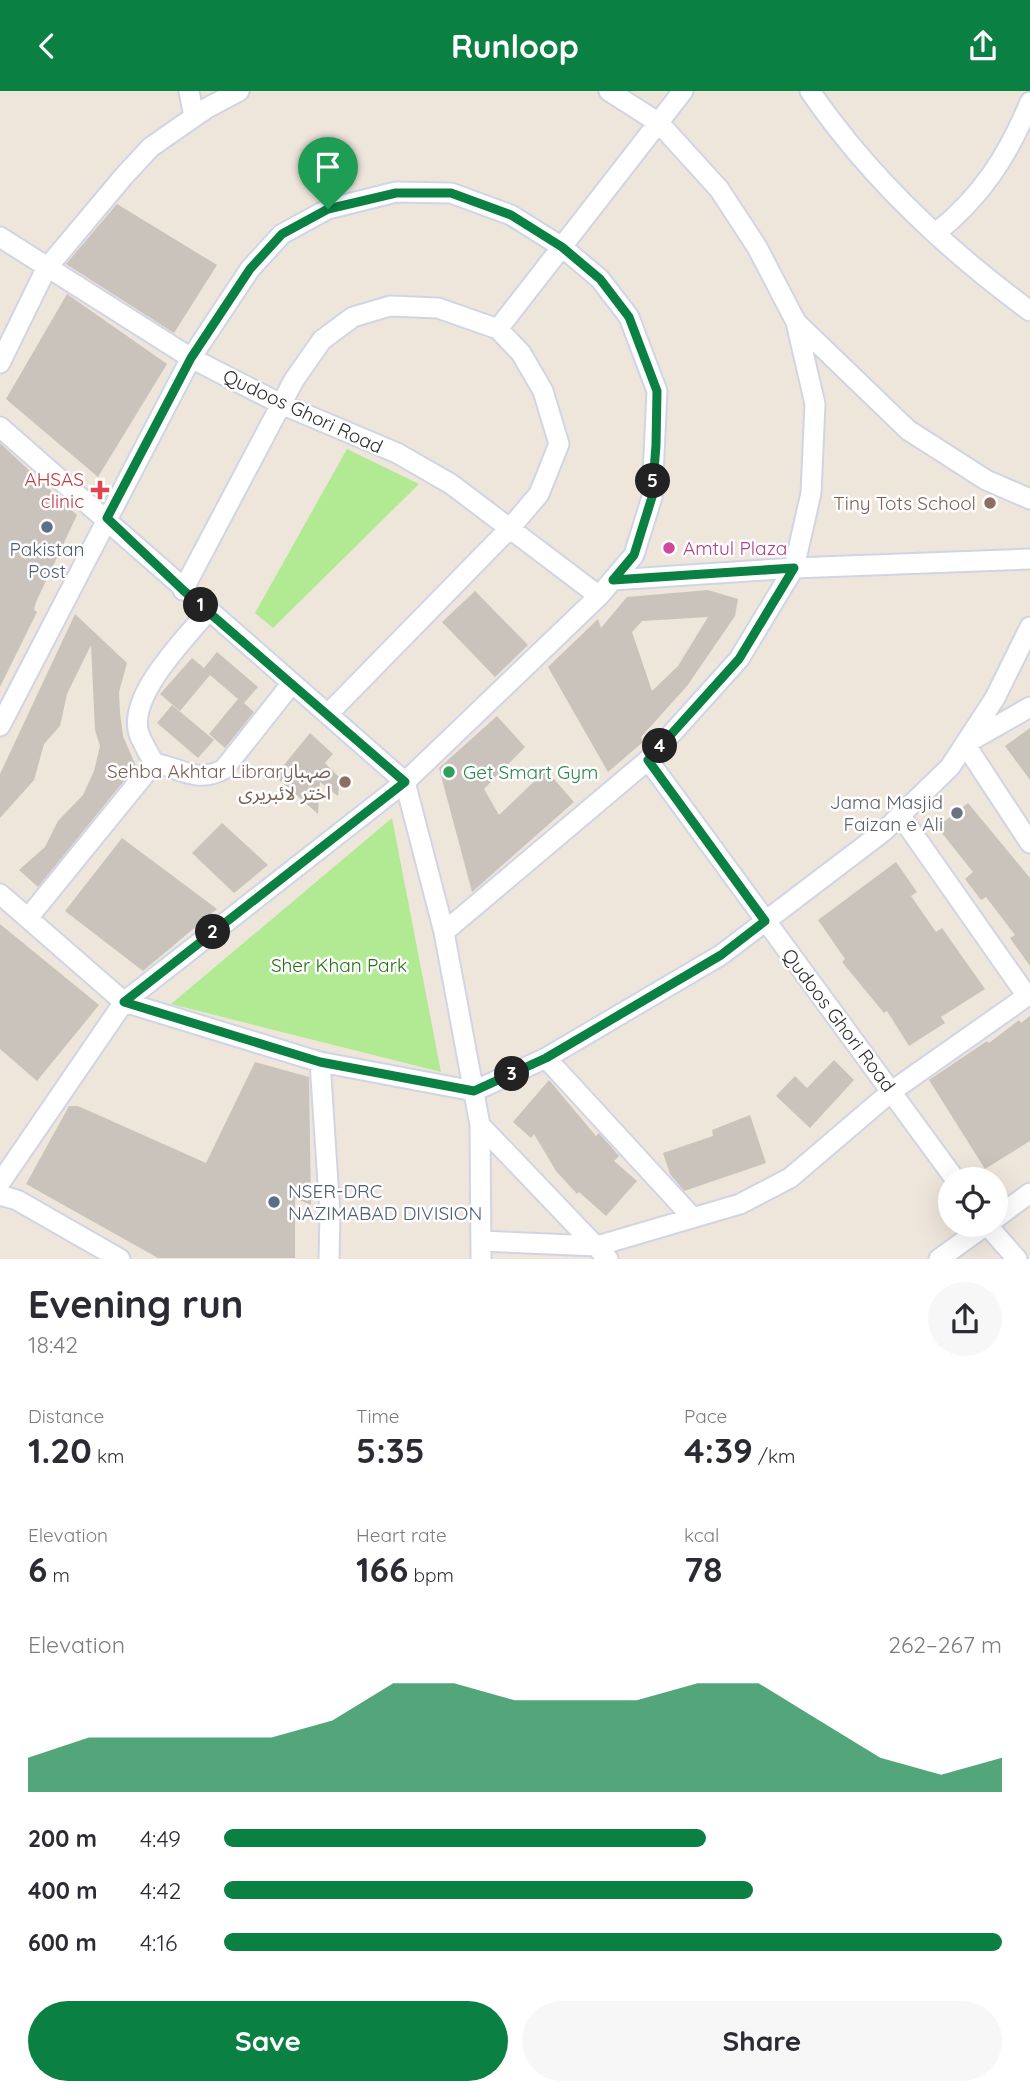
<!DOCTYPE html>
<meta charset="utf-8">
<style>
body{margin:0;font-family:Quicksand,"Noto Sans Arabic",sans-serif;background:#f7f7f7;color:#2b2b33;height:100vh;display:flex;flex-direction:column;font-size:26px;white-space:nowrap}
*{box-sizing:border-box;margin:0}
p{font-size:23px;color:#7c7c81}
.icon{flex:none;width:38px;height:38px;fill:none;stroke:currentColor;stroke-width:2;stroke-linecap:round;stroke-linejoin:round}
.map{position:relative;height:1168px;overflow:hidden}
.details{display:flex;flex-direction:column;background:#fff;flex:1}
.details>*{flex:none}
.controls{position:absolute;left:938px;top:1076px;display:grid;gap:14px}
.controls a{display:grid;place-items:center;width:70px;height:70px;border-radius:50%;background:#fff;box-shadow:0 7px 28px #0002;font-size:35px}
.pin{position:absolute;display:grid;place-items:center;width:60px;height:60px;color:#fff;margin:-72px -30px;border-radius:50% 50% 50% 0;rotate:-45deg;box-shadow:0 0 7px #0007}
.pin .icon{rotate:45deg}
.km{position:absolute;width:35px;height:35px;margin:-18px;border-radius:50%;background:#222;color:#fff;font-size:19px;line-height:35px;text-align:center}
.round{display:grid;place-items:center;flex:none;width:74px;height:74px;border-radius:37px;background:#f7f7f7}
.head{display:flex;align-items:center;justify-content:space-between;height:119px;padding:0 28px}
h1{font-size:38px;font-weight:700;line-height:52px}
.stats{display:grid;grid-template-columns:repeat(3,1fr);gap:10px;height:119px;padding:7px 28px}
.stats div{display:grid;align-content:center}
.stats b{font-size:35px;font-weight:700}
.stats small{font-size:19px;font-weight:400}
.stats p{font-size:19px}
.chart{height:196px;padding:14px 28px}
.chart p{display:flex;justify-content:space-between}
.chart svg{width:100%;height:126px;margin-top:7px;fill:#0b8043;opacity:.7}
.button{display:flex;gap:14px;margin-top:auto;padding:14px 28px}
.button a{flex:1;height:80px;border-radius:42px;background:#0b8043;color:#fff;font-size:28px;font-weight:700;line-height:80px;text-align:center}
.button a+a{background:#f7f7f7;color:#2b2b33}
ul{padding:0 28px;list-style:none;font-size:23px}
li{display:grid;grid-template-columns:112px 84px 1fr;align-items:center;height:52px}
li i{height:18px;border-radius:9px;background:#0b8043}
header{display:flex;justify-content:space-between;align-items:center;height:91px;padding:0 28px;background:#0b8043;color:#fff;font-size:32px;font-weight:700}
.map>svg:first-child{display:block}
</style>
<header><svg class="icon" aria-label="back" viewBox="0 0 24 24"><path d="M15 5l-7 7 7 7"/></svg>Runloop<svg class="icon" aria-label="share" viewBox="0 0 24 24"><path d="M12 15V3M7 8l5-5 5 5M5 13v7h14v-7"/></svg></header>
<div class="map">
<svg width="1030" height="1168" viewBox="0 0 1030 1168">
<rect width="100%" height="100%" fill="#eee6db"/>
<!-- green -->
<path fill="#b1ea92" d="M 347,358 L 419,393 L 273,537 L 255,522 Z
M 392,727 L 441,981 L 171,913 Z"/>
<!-- building -->
<path fill="#c9c3bb" fill-rule="evenodd" d="M 117,113 L 217,174 L 174,242 L 66,173 Z
M 67,203 L 167,273 L 98,386 L 6,308 Z
M 0,352 L 77,424 L 36,511 L 34,519 L 37,521 L 0,596 Z
M 708,499 L 738,508 L 735,525 L 687,595 L 641,646 L 643,651 L 608,681 L 548,576 L 598,528 L 601,537 L 627,506 ZM 708,526 L 678,575 L 652,600 L 632,541 L 642,530 Z
M 475,500 L 528,554 L 495,586 L 442,531 Z
M 75,523 L 127,572 L 119,601 L 120,622 L 123,645 L 136,675 L 38,796 L 19,779 L 45,756 L 58,730 L 83,704 L 94,680 L 100,655 L 95,639 L 91,554 L 67,603 L 60,635 L 44,653 L 34,689 L 0,727 L 0,683 Z
M 217,561 L 258,596 L 244,612 L 254,621 L 225,657 L 209,643 L 238,608 L 210,584 L 180,620 L 160,603 L 192,567 L 204,577 Z
M 172,614 L 214,649 L 198,667 L 157,632 Z
M 497,625 L 525,656 L 484,698 L 499,724 L 546,679 L 574,711 L 472,801 L 439,677 Z
M 1030,637 L 1030,689 L 1005,655 Z
M 310,642 L 333,663 L 325,672 L 340,687 L 338,705 L 320,691 L 318,723 L 275,685 Z
M 968,712 L 1030,787 L 1030,875 L 1010,847 L 1015,844 L 986,806 L 981,809 L 965,788 L 973,781 L 937,736 Z
M 222,732 L 268,774 L 234,802 L 192,762 Z
M 122,747 L 217,818 L 143,880 L 65,820 Z
M 896,771 L 917,801 L 911,805 L 936,841 L 942,837 L 985,898 L 941,926 L 945,932 L 909,955 L 887,920 L 884,922 L 842,871 L 845,868 L 818,829 Z
M 0,833 L 99,914 L 37,990 L 0,958 Z
M 1030,925 L 1030,1050 L 985,1078 L 929,989 L 987,950 L 989,952 L 1019,929 L 1021,932 Z
M 834,969 L 854,989 L 810,1037 L 776,1005 L 795,985 L 807,997 Z
M 255,971 L 309,986 L 311,1114 L 295,1107 L 295,1167 L 158,1167 L 26,1093 L 69,1015 L 78,1015 L 206,1072 Z
M 549,989 L 596,1045 L 599,1042 L 619,1065 L 614,1070 L 637,1090 L 606,1125 L 579,1101 L 577,1103 L 556,1080 L 534,1043 L 531,1047 L 513,1031 Z
M 750,1024 L 766,1072 L 684,1100 L 670,1083 L 663,1062 L 713,1045 L 712,1039 Z"/>
<g fill="none" stroke-linecap="round" stroke-linejoin="round">
<!-- minor casing -->
<g stroke="#d0d4e5" stroke-width="23">
<path id="minor" d="M 189,0 L 194,26
M 810,0 C 868,85 947,159 1030,220
M 936,142 C 981,106 1008,65 1030,11
M 0,146 L 191,267 L 281,313 L 397,362 L 451,393 L 599,505
M 796,231 L 908,339 L 986,389 L 1030,408
M 498,238 L 683,0
M 0,272 L 46,178 L 124,85 L 151,56 L 207,17 L 239,0
M 0,336 L 405,691 L 444,841 L 480,1034 L 481,1168
M 613,489 L 794,477 L 1030,468
M 183,499 L 294,289 L 322,249 L 353,226 L 390,215 L 438,217 L 498,238 L 521,262 L 543,300 L 559,353 L 539,403 L 511,436 L 328,623
M 1030,616 L 965,653 L 1030,752
M 0,635 L 191,267 L 250,178 L 282,143 L 328,118 L 396,101 L 451,102 L 511,124 L 562,156 L 600,188 L 629,226 L 657,300 L 652,406 L 634,464 L 599,505 L 405,691 L 124,911 L 0,1092
M 648,669 L 955,1088
M 154,672 C 149,663 143,653 139,643 C 127,605 185,548 208,520
M 900,724 L 1027,905
M 0,803 L 124,911 L 320,971 L 474,1000
M 28,827 L 154,672 C 181,677 197,693 224,678 L 292,592
M 444,841 L 648,669 L 739,568 L 794,477 L 811,402 L 815,313 L 796,231 L 757,156 L 719,98 L 659,32 L 609,0
M 546,967 L 693,1127
M 320,971 L 330,1123 L 329,1168
M 474,1000 L 546,967 L 721,864 L 884,740 L 950,676 L 995,607 L 1030,536
M 480,1034 L 608,1168
M 0,1104 L 17,1109 L 120,1168
M 996,1127 L 1030,1102
M 987,1134 L 1017,1168
M 481,1150 L 597,1155 L 740,1113 L 790,1087 L 892,1000 L 1030,903
M 939,1168 L 986,1134"/>
</g>
<!-- minor -->
<use href="#minor" stroke="#fff" stroke-width="19"/>
</g>
<g fill="none" stroke-linecap="round" stroke-linejoin="round">
<!-- route casing -->
<g stroke="#fff" stroke-width="14">
<path id="route" d="M 396,102 L 451,102 L 511,124 L 562,156 L 600,188 L 629,226 L 657,300 L 656,354 L 652,406 L 634,464 L 613,489 L 794,477 L 739,568 L 648,669 L 765,830 L 721,864 L 546,967 L 474,1000 L 320,971 L 124,911 L 405,691 L 183,499 L 107,427 L 191,267 L 250,178 L 282,143 L 328,118 Z"/>
</g>
<!-- route -->
<use href="#route" stroke="#0b8043" stroke-width="9"/>
</g>
<!-- markers -->
<path fill="#e0444e" stroke="#fff" stroke-width="2.5" d="M96.5 388.5h7v7h7v7h-7v7h-7v-7h-7v-7h7z"/>
<g fill="#8d6e63" stroke="#fff" stroke-width="2.5">
<circle cx="990" cy="412" r="7"/>
<circle cx="345" cy="691" r="7"/>
</g>
<g fill="#5c6f8a" stroke="#fff" stroke-width="2.5">
<circle cx="47" cy="436" r="7"/>
<circle cx="274" cy="1111" r="7"/>
</g>
<circle fill="#d1479c" stroke="#fff" stroke-width="2.5" cx="669" cy="457" r="7"/>
<circle fill="#2e9e5b" stroke="#fff" stroke-width="2.5" cx="449" cy="681" r="7"/>
<circle fill="#6b7280" stroke="#fff" stroke-width="2.5" cx="957" cy="722" r="7"/>
<g text-anchor="middle" stroke-width="5" stroke-linejoin="round" paint-order="stroke">
<!-- street labels -->
<g font-size="19" fill="#2b2b2b" stroke="#fff">
<text transform="translate(303 320) rotate(25)" y="7">Qudoos Ghori Road</text>
<text transform="translate(839 929) rotate(53)" y="7">Qudoos Ghori Road</text>
</g>
<!-- health labels -->
<g font-size="19" fill="#be3a42" stroke="#fff" text-anchor="end">
<text x="84" y="395">AHSAS<tspan x="84" dy="22">clinic</tspan></text>
</g>
<!-- education labels -->
<g font-size="19" fill="#785e54" stroke="#fff" text-anchor="end">
<text x="976" y="419">Tiny Tots School</text>
<text x="331" y="687">Sehba Akhtar Libraryصہبا<tspan x="331" dy="22">اختر لائبریری</tspan></text>
</g>
<!-- hotel labels -->
<g font-size="19" fill="#b23c85" stroke="#fff" text-anchor="start">
<text x="683" y="464">Amtul Plaza</text>
</g>
<!-- service labels -->
<g font-size="19" fill="#4e5e75" stroke="#fff">
<text x="47" y="465">Pakistan<tspan x="47" dy="22">Post</tspan></text>
<text x="288" y="1107" text-anchor="start">NSER-DRC<tspan x="288" dy="22">NAZIMABAD DIVISION</tspan></text>
</g>
<!-- leisure labels -->
<g font-size="19" fill="#27864d" stroke="#fff" text-anchor="start">
<text x="463" y="688">Get Smart Gym</text>
</g>
<!-- worship labels -->
<g font-size="19" fill="#5b616d" stroke="#fff" text-anchor="end">
<text x="943" y="718">Jama Masjid<tspan x="943" dy="22">Faizan e Ali</tspan></text>
</g>
<!-- park labels -->
<g font-size="19" fill="#276f13" stroke="#fff">
<text x="339" y="881">Sher Khan Park</text>
</g>
</g>
</svg>
<div class="controls">
<a><svg class="icon" aria-label="locate" viewBox="0 0 24 24"><circle cx="12" cy="12" r="6"/><path d="M12 2v4M12 18v4M2 12h4M18 12h4"/></svg></a>
</div>
<div class="pin" style="left:328px;top:118px;background:#1e9e55"><svg class="icon" aria-label="arrive" viewBox="0 0 24 24"><path d="M6 21V4h12l-3 4 3 4H6"/></svg></div>
<b class="km" style="left:201px;top:514px">1</b>
<b class="km" style="left:213px;top:841px">2</b>
<b class="km" style="left:512px;top:983px">3</b>
<b class="km" style="left:660px;top:655px">4</b>
<b class="km" style="left:653px;top:390px">5</b>
</div>
<section class="details">
<div class="head"><div><h1>Evening run</h1><p>18:42</p></div><a class="round"><svg class="icon" aria-label="share" viewBox="0 0 24 24"><path d="M12 15V3M7 8l5-5 5 5M5 13v7h14v-7"/></svg></a></div>
<div class="stats">
<div><p>Distance</p><b>1.20<small> km</small></b></div>
<div><p>Time</p><b>5:35</b></div>
<div><p>Pace</p><b>4:39<small> /km</small></b></div>
</div>
<div class="stats">
<div><p>Elevation</p><b>6<small> m</small></b></div>
<div><p>Heart rate</p><b>166<small> bpm</small></b></div>
<div><p>kcal</p><b>78</b></div>
</div>
<div class="chart"><p><span>Elevation</span>262–267 m</p>
<svg viewBox="0 0 160 44" preserveAspectRatio="none"><path d="M0 44V32L10 25L20 25L30 25L40 25L50 19L60 6L70 6L80 12L90 12L100 12L110 6L120 6L130 19L140 32L150 38L160 32V44z"/></svg>
</div>
<ul>
<li><b>200 m</b>4:49<i style="width:62%"></i></li>
<li><b>400 m</b>4:42<i style="width:68%"></i></li>
<li><b>600 m</b>4:16<i style="width:100%"></i></li>
</ul>
<div class="button"><a>Save</a><a>Share</a></div>
</section>
